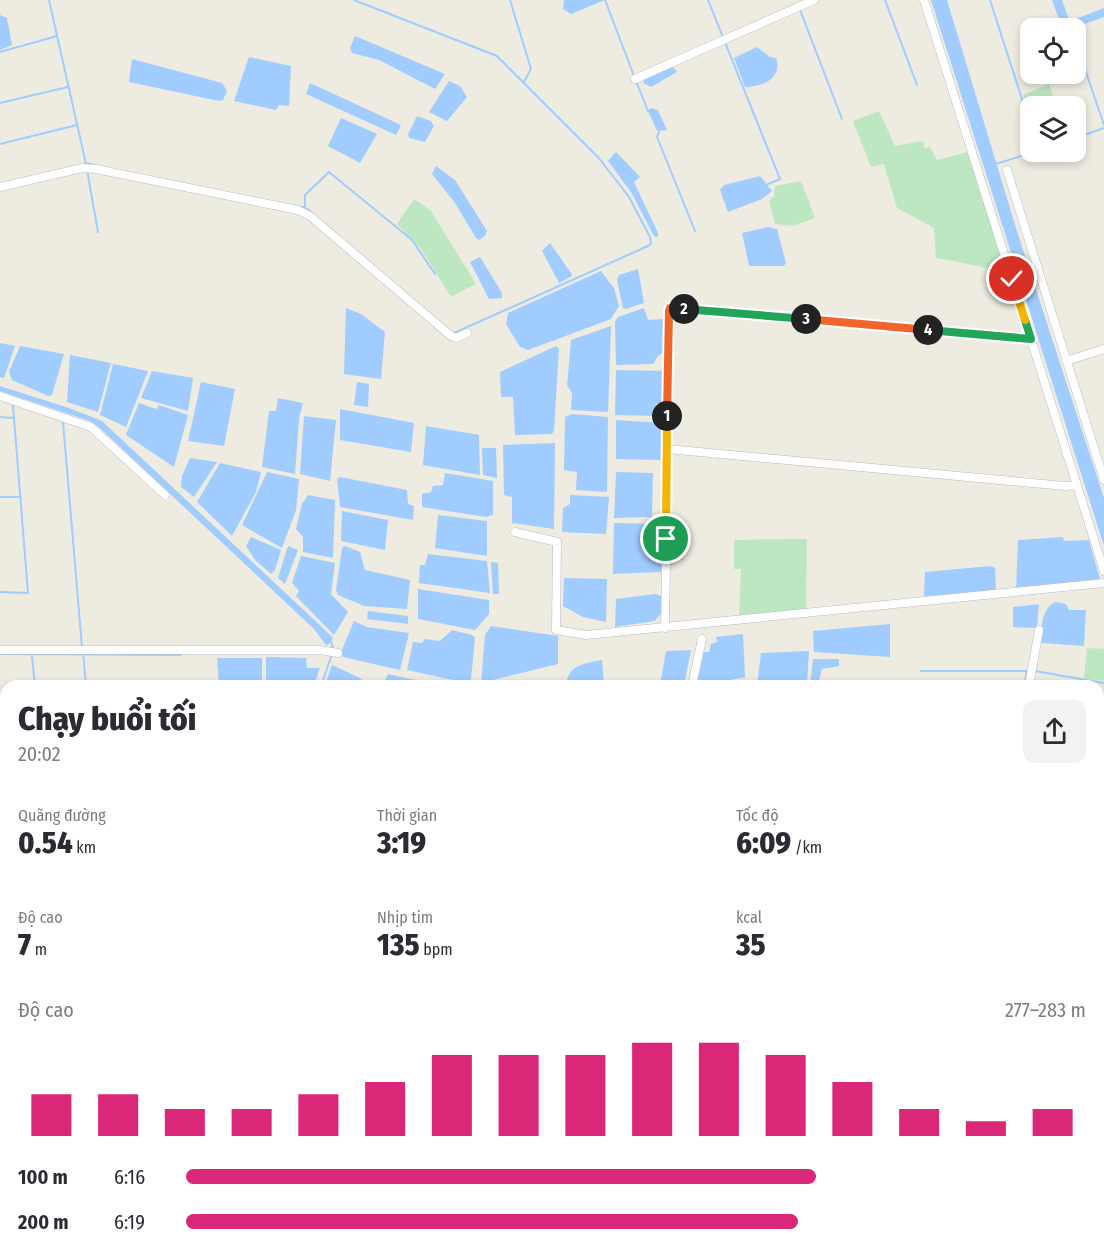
<!DOCTYPE html>
<html lang="vi">
<meta charset="utf-8">
<style>
body{margin:0;font-family:"Fira Sans Condensed",sans-serif;background:#f2f2f3;color:#2b2b33;height:100vh;display:flex;flex-direction:column;font-size:22px;white-space:nowrap}
*{box-sizing:border-box;margin:0}
p{font-size:20px;color:#7c7c81}
.icon{flex:none;width:33px;height:33px;fill:none;stroke:currentColor;stroke-width:2;stroke-linecap:round;stroke-linejoin:round}
.map{position:relative;flex:1;overflow:hidden}
.details{position:absolute;left:0px;top:680px;width:1104px;height:578px;display:flex;flex-direction:column;background:#fff;border-radius:18px 18px 0 0;box-shadow:0 3px 9px #0003}
.details>*{flex:none}
.fabs{position:absolute;left:1020px;top:18px;display:grid;gap:12px}
.fabs a{display:grid;place-items:center;width:66px;height:66px;border-radius:12px;background:#fff;box-shadow:0 3px 9px #0003;font-size:30px}
.pin{position:absolute;display:grid;place-items:center;width:51px;height:51px;color:#fff;margin:-26px;border:3px solid #fff;border-radius:50%;box-shadow:0 2px 6px #0007}
.km{position:absolute;width:30px;height:30px;margin:-15px;border-radius:50%;background:#222;color:#fff;font-size:16px;line-height:30px;text-align:center}
.round{display:grid;place-items:center;flex:none;width:63px;height:63px;border-radius:12px;background:#f2f2f3}
.summary{display:flex;align-items:center;justify-content:space-between;height:102px;padding:0 18px}
h1{font-size:33px;font-weight:800;line-height:45px}
.stats{display:grid;grid-template-columns:repeat(3,1fr);gap:9px;height:102px;padding:6px 18px}
.stats div{display:grid;align-content:center}
.stats b{font-size:30px;font-weight:800}
.stats small{font-size:16px;font-weight:400}
.stats p{font-size:16px}
.chart{height:168px;padding:12px 18px}
.chart p{display:flex;justify-content:space-between}
.chart svg{width:100%;height:108px;margin-top:6px;stroke:#db2777;stroke-width:6}
ul{padding:0 18px;list-style:none;font-size:20px}
li{display:grid;grid-template-columns:96px 72px 1fr;align-items:center;height:45px}
li i{height:15px;border-radius:8px;background:#db2777}
.map>svg:first-child{display:block}
</style>
<div class="map">
<svg width="1104" height="1256" viewBox="0 0 1104 1256">
<rect width="100%" height="100%" fill="#eeece1"/>
<!-- green -->
<path fill="#bce7c1" d="M 1049,84 L 1056,106 L 1030,106 L 1030,118 L 1023,95 Z
M 879,111 L 895,146 L 923,141 L 925,148 L 930,147 L 937,160 L 968,152 L 1005,269 C 981,269 959,261 936,258 L 934,228 L 897,208 L 884,164 L 871,167 L 853,121 Z
M 801,181 L 815,218 L 793,226 L 775,224 L 769,201 L 774,196 L 775,186 Z
M 414,199 L 431,211 L 476,284 L 451,297 L 421,249 L 397,224 Z
M 807,539 L 806,610 L 739,617 L 741,569 L 734,569 L 734,540 Z
M 1087,648 L 1104,649 L 1104,681 L 1084,678 Z
M 6,1085 L 6,1142 L 0,1142 L 0,1088 Z"/>
<!-- water -->
<path fill="#a0ccff" d="M 564,0 L 605,0 L 571,14 L 563,9 Z
M 931,0 L 947,0 L 1015,225 L 1104,498 L 1104,546 Z
M 1052,0 L 1061,0 L 1068,22 L 1104,8 L 1104,17 L 1073,28 L 1062,28 Z
M 0,15 L 7,18 L 12,45 L 0,50 Z
M 355,36 L 445,74 L 435,89 L 379,60 L 352,53 L 350,48 Z
M 757,47 L 770,57 L 776,58 C 783,78 763,87 745,87 L 734,58 Z
M 249,57 L 291,66 L 289,106 L 279,105 L 276,110 L 234,101 Z
M 132,59 L 222,83 L 227,91 L 223,100 L 219,101 L 129,82 Z
M 669,67 L 673,67 L 677,72 L 651,87 L 643,83 L 646,77 Z
M 449,81 L 460,86 L 467,97 L 447,121 L 429,112 Z
M 310,83 L 401,125 L 396,135 L 306,94 Z
M 651,108 L 658,110 L 667,130 L 657,131 L 648,111 Z
M 417,116 L 431,121 L 434,126 L 425,142 L 409,138 L 408,134 Z
M 341,118 L 377,134 L 360,163 L 328,146 Z
M 616,152 L 640,177 L 634,182 L 658,233 L 658,237 L 654,236 L 631,192 L 608,161 Z
M 436,166 L 455,180 L 487,231 L 485,236 L 479,240 L 476,238 L 455,203 L 432,174 Z
M 760,176 L 772,191 L 762,199 L 728,212 L 720,190 L 724,185 Z
M 768,227 L 777,229 L 786,263 L 784,266 L 749,266 L 742,233 Z
M 550,243 L 571,273 L 572,276 L 559,283 L 542,251 Z
M 480,257 L 502,293 L 502,298 L 489,299 L 470,262 Z
M 638,269 L 644,303 L 626,309 L 623,308 L 617,280 L 619,275 Z
M 601,271 L 614,288 L 619,306 L 611,319 L 528,350 L 520,347 L 506,324 L 508,313 Z
M 346,308 L 361,314 L 385,332 L 381,379 L 344,374 Z
M 644,308 L 648,320 L 663,319 L 665,322 L 664,352 L 658,356 L 653,364 L 616,365 L 615,322 L 618,317 Z
M 611,326 L 608,412 L 571,410 L 572,393 L 567,386 L 571,340 Z
M 0,343 L 15,346 L 4,378 L 0,377 Z
M 20,346 L 64,354 L 52,395 L 48,396 L 12,380 L 9,372 Z
M 556,346 L 559,349 L 554,431 L 552,434 L 515,435 L 513,397 L 501,397 L 500,372 Z
M 70,355 L 111,363 L 98,412 L 67,402 Z
M 113,364 L 148,371 L 126,427 L 100,415 Z
M 616,370 L 663,371 L 664,402 L 656,404 L 654,416 L 615,415 Z
M 152,371 L 193,378 L 188,411 L 141,398 Z
M 201,382 L 235,389 L 224,446 L 188,441 Z
M 357,382 L 369,384 L 368,407 L 354,405 Z
M 0,386 L 69,408 L 102,421 L 325,630 L 333,638 L 329,644 L 326,645 L 314,629 L 100,428 L 90,421 L 0,391 Z
M 278,398 L 303,403 L 299,419 L 295,474 L 262,467 L 269,411 L 276,411 Z
M 139,403 L 156,409 L 159,405 L 188,415 L 174,467 L 126,435 Z
M 340,409 L 414,423 L 411,452 L 340,440 Z
M 572,414 L 608,417 L 607,492 L 576,490 L 577,472 L 564,470 L 565,417 Z
M 304,416 L 336,420 L 330,481 L 300,474 Z
M 616,420 L 663,423 L 662,460 L 616,459 Z
M 426,426 L 479,435 L 480,475 L 423,465 Z
M 555,443 L 554,529 L 512,523 L 512,497 L 504,495 L 503,445 Z
M 482,448 L 496,448 L 497,478 L 483,475 Z
M 190,458 L 217,462 L 194,497 L 181,487 L 182,476 Z
M 220,463 L 261,472 L 256,492 L 232,536 L 197,502 Z
M 267,472 L 299,479 L 296,510 L 282,548 L 242,525 Z
M 616,472 L 653,473 L 652,517 L 614,518 Z
M 445,473 L 493,481 L 493,515 L 486,517 L 422,507 L 422,494 L 431,492 L 433,486 L 443,485 Z
M 340,477 L 407,490 L 408,504 L 414,506 L 413,520 L 340,507 L 337,479 Z
M 308,495 L 335,500 L 333,558 L 303,552 L 303,537 L 296,529 L 302,504 Z
M 570,495 L 609,497 L 606,534 L 562,532 L 563,508 L 570,504 Z
M 342,511 L 388,520 L 385,550 L 341,541 Z
M 438,515 L 487,521 L 487,556 L 435,548 Z
M 614,523 L 661,524 L 661,572 L 613,574 Z
M 251,537 L 281,550 L 275,570 L 271,574 L 255,560 L 246,546 Z
M 1063,537 L 1064,541 L 1089,540 L 1100,579 L 1016,589 L 1018,540 Z
M 288,546 L 298,550 L 285,584 L 278,578 Z
M 345,546 L 360,552 L 365,570 L 410,580 L 407,609 L 364,606 L 338,595 L 336,590 L 342,548 Z
M 428,554 L 487,561 L 490,593 L 419,583 L 420,565 L 425,565 Z
M 301,556 L 335,563 L 331,594 L 348,612 L 334,635 L 296,596 L 299,591 L 292,583 Z
M 491,562 L 498,563 L 499,594 L 493,594 Z
M 990,566 L 995,568 L 996,591 L 924,596 L 925,572 Z
M 564,578 L 607,579 L 606,622 L 583,617 L 563,606 Z
M 418,589 L 489,600 L 489,614 L 475,630 L 418,619 Z
M 655,594 L 661,596 L 661,613 L 655,621 L 615,627 L 616,599 Z
M 1056,602 L 1066,604 L 1069,610 L 1086,610 L 1084,646 L 1041,643 C 1040,631 1042,606 1056,602 Z
M 1039,604 L 1037,628 L 1013,627 L 1013,607 Z
M 368,611 L 408,616 L 408,624 L 367,619 Z
M 354,621 L 367,627 L 409,633 L 400,670 L 343,657 L 341,652 Z
M 890,624 L 890,657 L 814,652 L 813,631 Z
M 491,626 L 558,636 L 558,664 L 481,683 L 485,635 Z
M 452,630 L 472,635 L 475,638 L 471,680 L 467,683 L 407,670 L 413,642 L 422,643 L 425,639 L 440,641 Z
M 743,634 L 745,677 L 710,684 L 697,683 L 704,652 L 709,652 L 711,644 L 717,642 L 716,637 Z
M 691,650 L 684,685 L 660,685 L 666,651 Z
M 809,651 L 807,685 L 757,685 L 761,653 Z
M 266,657 L 306,658 L 307,668 L 320,668 L 314,685 L 266,685 Z
M 217,658 L 262,658 L 262,685 L 219,685 Z
M 813,659 L 839,659 L 839,666 L 822,669 L 818,685 L 810,685 Z
M 602,660 L 604,685 L 566,685 C 569,664 583,664 602,660 Z
M 332,665 L 362,679 L 359,685 L 325,685 Z
M 388,674 L 424,682 L 423,685 L 383,685 Z
M 211,1251 L 281,1251 L 281,1256 L 210,1256 Z
M 287,1251 L 352,1251 L 351,1256 L 287,1256 Z
M 416,1251 L 475,1251 L 473,1256 L 413,1256 Z"/>
<g fill="none" stroke-linecap="round" stroke-linejoin="round">
<!-- stream -->
<path stroke="#a0ccff" stroke-width="2" d="M 49,0 L 86,164
M 354,0 L 497,56 L 598,157 L 629,197 L 650,237 L 651,244 L 648,246 L 454,333
M 510,0 L 531,69 L 524,82
M 605,0 L 634,76
M 708,0 L 780,179 L 768,184
M 885,0 L 917,85
M 990,0 L 1030,124
M 1061,0 L 1071,28
M 800,10 L 842,119
M 1076,43 L 1104,125
M 0,52 L 57,36
M 636,81 L 648,111
M 0,103 L 68,87
M 659,132 L 657,137 L 695,231
M 1076,138 L 1104,128
M 0,144 L 77,125
M 85,163 L 94,165
M 996,164 L 1034,152
M 87,170 L 98,232
M 300,207 L 305,207 L 312,213
M 305,207 L 305,195 L 329,172 L 412,240 L 435,274
M 0,417 L 14,418
M 63,422 L 82,647
M 0,497 L 21,497
M 0,592 L 28,593 L 13,406
M 331,641 L 333,649
M 83,652 L 86,686
M 0,654 L 181,655
M 32,656 L 35,686
M 921,671 L 1030,671
M 1035,671 L 1104,683
M 321,686 L 332,654
M 1024,686 L 1027,671
M 1098,772 L 1104,772
M 1098,822 L 1104,822
M 0,889 L 6,889
M 1098,894 L 1104,894
M 0,924 L 6,924
M 1098,962 L 1104,962
M 0,1005 L 6,1006
M 1098,1096 L 1104,1096
M 921,1256 L 922,1251"/>
<!-- minor casing -->
<g stroke="#b9bbc1" stroke-width="9">
<path id="minor" d="M 924,0 L 1104,571
M 635,79 L 814,0
M 1007,170 L 1104,480
M 0,187 L 82,168 L 96,169 L 298,210 L 310,216 L 451,336 L 456,338 L 467,333
M 1066,361 L 1104,349
M 0,396 L 91,427 L 165,495
M 667,449 L 1065,486 L 1077,485
M 515,532 L 557,542 L 556,630 L 586,635 L 1104,583
M 665,628 L 670,308 L 1031,339
M 0,650 L 319,650 L 338,653
M 692,686 L 702,639
M 1029,686 L 1039,630
M 1098,724 L 1104,724
M 0,844 L 6,844
M 1098,1029 L 1104,1029
M 0,1144 L 6,1144
M 1098,1160 L 1104,1160
M 161,1256 L 161,1251
M 479,1256 L 481,1251
M 925,1256 L 926,1251"/>
</g>
<!-- minor -->
<use href="#minor" stroke="#fff" stroke-width="8"/>
</g>
<g fill="none" stroke-linecap="round" stroke-linejoin="round">
<!-- split-1 casing -->
<g stroke="#fff" stroke-width="12">
<path id="split-1" d="M 666,539 L 667,416"/>
</g>
<!-- split-2 casing -->
<g stroke="#fff" stroke-width="12">
<path id="split-2" d="M 667,416 L 669,311 L 670,308 L 684,309"/>
</g>
<!-- split-3 casing -->
<g stroke="#fff" stroke-width="12">
<path id="split-3" d="M 684,309 L 806,319"/>
</g>
<!-- split-4 casing -->
<g stroke="#fff" stroke-width="12">
<path id="split-4" d="M 806,319 L 928,330"/>
</g>
<!-- split-5 casing -->
<g stroke="#fff" stroke-width="12">
<path id="split-5" d="M 928,330 L 1031,339 L 1025,320"/>
</g>
<!-- split-6 casing -->
<g stroke="#fff" stroke-width="12">
<path id="split-6" d="M 1012,279 L 1025,320"/>
</g>
<!-- split-1 -->
<use href="#split-1" stroke="#f5b400" stroke-width="8"/>
<!-- split-2 -->
<use href="#split-2" stroke="#f0652b" stroke-width="8"/>
<!-- split-3 -->
<use href="#split-3" stroke="#22a559" stroke-width="8"/>
<!-- split-4 -->
<use href="#split-4" stroke="#f0652b" stroke-width="8"/>
<!-- split-5 -->
<use href="#split-5" stroke="#22a559" stroke-width="8"/>
<!-- split-6 -->
<use href="#split-6" stroke="#f5b400" stroke-width="8"/>
</g>
</svg>
<div class="fabs">
<a><svg class="icon" aria-label="locate" viewBox="0 0 24 24"><circle cx="12" cy="12" r="6"/><path d="M12 2v4M12 18v4M2 12h4M18 12h4"/></svg></a>
<a><svg class="icon" aria-label="layers" viewBox="0 0 24 24"><path d="M12 4l9 5-9 5-9-5zM3 14l9 5 9-5"/></svg></a>
</div>
<div class="pin" style="left:666px;top:539px;background:#1e9e55"><svg class="icon" aria-label="arrive" viewBox="0 0 24 24"><path d="M6 21V4h12l-3 4 3 4H6"/></svg></div>
<div class="pin" style="left:1012px;top:279px;background:#d93025"><svg class="icon" aria-label="check" viewBox="0 0 24 24"><path d="M5 12l5 5 9-10"/></svg></div>
<b class="km" style="left:667px;top:416px">1</b>
<b class="km" style="left:684px;top:309px">2</b>
<b class="km" style="left:806px;top:319px">3</b>
<b class="km" style="left:928px;top:330px">4</b>
<section class="details">
<div class="summary"><div><h1>Chạy buổi tối</h1><p>20:02</p></div><a class="round"><svg class="icon" aria-label="share" viewBox="0 0 24 24"><path d="M12 15V3M7 8l5-5 5 5M5 13v7h14v-7"/></svg></a></div>
<div class="stats">
<div><p>Quãng đường</p><b>0.54<small> km</small></b></div>
<div><p>Thời gian</p><b>3:19</b></div>
<div><p>Tốc độ</p><b>6:09<small> /km</small></b></div>
</div>
<div class="stats">
<div><p>Độ cao</p><b>7<small> m</small></b></div>
<div><p>Nhịp tim</p><b>135<small> bpm</small></b></div>
<div><p>kcal</p><b>35</b></div>
</div>
<div class="chart"><p><span>Độ cao</span>277–283 m</p>
<svg viewBox="0 0 160 44" preserveAspectRatio="none"><path d="M5 44V27M15 44V27M25 44V33M35 44V33M45 44V27M55 44V22M65 44V11M75 44V11M85 44V11M95 44V6M105 44V6M115 44V11M125 44V22M135 44V33M145 44V38M155 44V33"/></svg>
</div>
<ul>
<li><b>100 m</b>6:16<i style="width:70%"></i></li>
<li><b>200 m</b>6:19<i style="width:68%"></i></li>
</ul>
</section>
</div>
